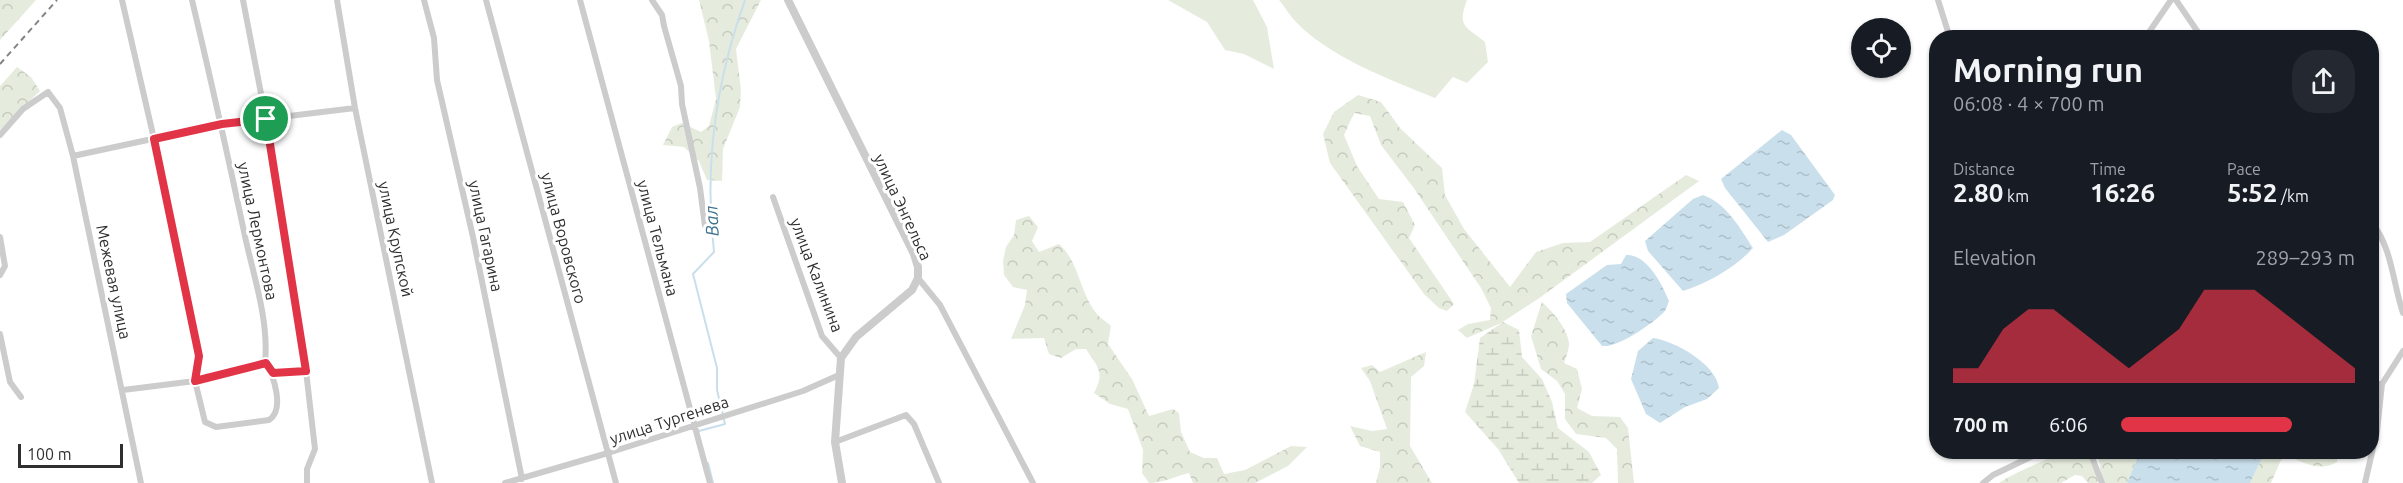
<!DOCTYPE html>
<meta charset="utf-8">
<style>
body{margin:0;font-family:Ubuntu,sans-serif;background:#242831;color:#f1f3f6;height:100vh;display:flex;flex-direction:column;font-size:22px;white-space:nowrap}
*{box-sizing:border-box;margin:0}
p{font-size:20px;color:#9ea1a6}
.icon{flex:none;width:33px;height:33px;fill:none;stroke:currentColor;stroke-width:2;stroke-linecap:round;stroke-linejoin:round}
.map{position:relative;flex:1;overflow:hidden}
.side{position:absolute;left:1929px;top:30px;width:450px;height:429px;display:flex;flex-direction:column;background:#171b24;border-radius:24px;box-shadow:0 2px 4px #0004}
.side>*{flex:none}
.tools{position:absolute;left:1851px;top:18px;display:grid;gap:12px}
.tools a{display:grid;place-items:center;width:60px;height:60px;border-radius:50%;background:#171b24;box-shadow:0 2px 4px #0004;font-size:30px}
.scale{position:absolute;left:18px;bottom:15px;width:105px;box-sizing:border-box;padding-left:6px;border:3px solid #2f2f2f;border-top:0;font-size:16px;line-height:21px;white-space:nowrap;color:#2f2f2f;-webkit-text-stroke:4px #fff;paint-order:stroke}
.pin{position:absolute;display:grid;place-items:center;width:51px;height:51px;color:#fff;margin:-26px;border:3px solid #fff;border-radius:50%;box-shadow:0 2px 6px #0007}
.round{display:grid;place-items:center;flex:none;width:63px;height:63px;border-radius:24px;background:#242831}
.overview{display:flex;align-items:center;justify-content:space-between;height:102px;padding:0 24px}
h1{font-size:33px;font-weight:700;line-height:45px}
.figures{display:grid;grid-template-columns:repeat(3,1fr);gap:9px;height:102px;padding:6px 24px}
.figures div{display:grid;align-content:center}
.figures b{font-size:26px;font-weight:700}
.figures small{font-size:16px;font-weight:400}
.figures p{font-size:16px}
.chart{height:168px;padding:12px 24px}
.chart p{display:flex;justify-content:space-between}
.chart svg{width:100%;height:108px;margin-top:6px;fill:#e23447;opacity:.7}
ul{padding:0 24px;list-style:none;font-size:20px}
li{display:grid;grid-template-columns:96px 72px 1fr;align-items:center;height:45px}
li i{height:15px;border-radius:8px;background:#e23447}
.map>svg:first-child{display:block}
</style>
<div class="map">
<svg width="2403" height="483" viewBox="0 0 2403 483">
<defs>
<pattern id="forest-crowns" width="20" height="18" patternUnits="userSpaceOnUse" patternTransform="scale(1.5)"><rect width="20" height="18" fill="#e5ecdd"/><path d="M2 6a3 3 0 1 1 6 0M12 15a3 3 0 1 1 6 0" fill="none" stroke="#c5cbbe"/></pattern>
<pattern id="wetland-marsh" width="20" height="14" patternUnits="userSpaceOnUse" patternTransform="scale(1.5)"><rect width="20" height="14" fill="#e5ecdd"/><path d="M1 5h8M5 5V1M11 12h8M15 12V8" fill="none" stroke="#c5cbbe"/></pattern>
<pattern id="water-ripples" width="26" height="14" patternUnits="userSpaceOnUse" patternTransform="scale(1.5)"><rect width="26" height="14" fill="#c9dfeb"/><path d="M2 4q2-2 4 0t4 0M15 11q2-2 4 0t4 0" fill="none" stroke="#adc0ca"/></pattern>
</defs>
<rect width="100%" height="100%" fill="#fff"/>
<!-- grass -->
<path fill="#e5ecdd" d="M 1168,0 L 1253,0 L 1267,27 L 1274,69 L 1244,54 L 1225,50 L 1207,22 Z
M 1279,0 L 1467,0 C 1457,27 1465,26 1485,42 L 1488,62 L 1467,83 L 1453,77 L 1435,98 C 1391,80 1329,57 1296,22 C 1290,16 1285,7 1279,0 Z"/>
<!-- forest -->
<path fill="url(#forest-crowns)" d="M 0,0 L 36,0 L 0,40 Z
M 699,0 L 761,0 L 736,49 L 741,90 L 740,107 L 723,149 L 722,181 L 707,180 L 699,161 L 684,147 L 663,145 L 672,127 L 682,123 L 701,132 L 709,126 L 716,99 L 709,41 Z
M 17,67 L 31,77 L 40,91 L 0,130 L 0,86 Z
M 1358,95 L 1381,102 L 1400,128 L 1442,168 L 1445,195 L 1464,229 L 1510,287 L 1536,252 L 1563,243 L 1590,242 L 1686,175 L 1699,181 L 1538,299 L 1501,323 L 1467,338 L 1458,330 L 1468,324 L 1490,320 L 1491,308 L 1481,288 L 1413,187 L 1381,145 L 1370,116 L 1354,113 L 1344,135 L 1357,166 L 1379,199 L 1403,202 L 1415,225 L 1409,238 L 1454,304 L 1447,311 L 1439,308 L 1424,294 L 1330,163 L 1323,134 L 1334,112 Z
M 1029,216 L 1038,227 L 1032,241 L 1039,252 L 1059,244 C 1080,263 1079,292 1097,314 C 1100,318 1107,322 1111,326 L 1108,344 L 1132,379 L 1149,416 L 1173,409 L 1179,413 L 1181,432 L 1190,452 L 1204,458 L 1217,458 L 1224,474 L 1245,470 L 1291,446 L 1307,447 L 1288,466 L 1255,483 L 1193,483 L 1189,473 C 1176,476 1163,483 1149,483 L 1142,473 L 1143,450 L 1128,409 L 1110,404 L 1094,393 C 1105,373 1098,367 1086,349 L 1076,349 L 1061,358 L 1049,354 L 1044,338 L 1011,339 L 1025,305 L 1027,290 L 1013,287 L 1004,275 L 1003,261 L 1006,247 L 1014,235 L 1016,220 Z
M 1542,302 C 1553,312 1567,328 1569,343 C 1569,350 1566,357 1564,363 L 1577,369 L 1582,389 L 1577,408 L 1592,416 L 1620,417 L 1628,428 L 1634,483 L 1618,483 L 1617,449 L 1606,438 L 1576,434 L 1565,419 L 1565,394 L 1557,381 L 1541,369 L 1531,336 Z
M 1426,352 L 1424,366 L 1411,377 L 1410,446 L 1432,483 L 1376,483 L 1380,467 L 1380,452 L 1360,446 L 1350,426 L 1372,431 L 1387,429 L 1370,381 L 1361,368 L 1372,365 L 1380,372 Z
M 2060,452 L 2087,452 L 2099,479 L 2097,483 L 2088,483 L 2082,476 L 2075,475 L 2061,483 L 1999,483 C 2018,470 2040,464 2060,452 Z
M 2097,452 L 2140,452 L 2127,483 L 2103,483 Z
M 2265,452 L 2337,452 L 2337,462 C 2321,472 2302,463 2287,455 L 2281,460 L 2271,483 L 2250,483 Z"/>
<!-- wetland -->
<path fill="url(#wetland-marsh)" d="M 1503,322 L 1519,330 L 1522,357 L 1542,379 L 1552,402 L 1558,428 L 1589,452 L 1601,475 L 1592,483 L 1519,483 L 1498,449 L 1465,412 L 1474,384 L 1480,338 Z"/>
<!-- water -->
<path fill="url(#water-ripples)" d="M 1782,130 L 1791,135 L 1835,195 L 1833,200 L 1784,235 L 1768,242 L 1725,188 L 1721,179 Z
M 1703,195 C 1726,203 1740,228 1753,248 C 1736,267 1708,283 1683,291 L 1648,251 L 1645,241 L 1693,199 Z
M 1626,255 C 1647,254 1662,284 1669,301 C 1667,306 1666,311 1662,314 C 1650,325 1618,348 1602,346 L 1567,303 L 1566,294 L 1607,265 L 1621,264 Z
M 1653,338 C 1675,341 1716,364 1719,388 L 1707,399 L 1685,407 L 1660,423 L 1646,414 L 1631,379 L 1638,351 Z
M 2140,452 L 2265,452 L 2250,483 L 2127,483 Z"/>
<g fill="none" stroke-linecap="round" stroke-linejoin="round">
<!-- stream -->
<path stroke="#c9dfeb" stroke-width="2" d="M 699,431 L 725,424 L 717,390 L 717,368 L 693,274 L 714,252 C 704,167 716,81 745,0
M 708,463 L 713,483"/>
<!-- minor -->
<path stroke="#ccc" stroke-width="6" d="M 122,0 L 154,139 L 199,356 L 195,381 L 205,422 L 216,427 L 269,420 C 285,410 274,375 265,363
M 192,0 C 211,80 229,161 246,241 C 255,280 269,323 265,363
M 243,0 L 273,156 L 306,371 L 315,449 L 307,469 L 307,483
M 337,0 L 355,108 L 432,483
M 424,0 L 434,38 L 437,80 L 473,237 L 522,479
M 486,0 L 616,483
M 580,0 L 710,483
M 652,0 L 662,15 L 664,26 L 681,86 L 682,104 L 700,188 L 705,226
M 1938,0 L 1950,38
M 2176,0 L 2202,38
M 2145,38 L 2171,0
M 0,135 L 23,109 L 48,92 L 60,108 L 73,156 L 141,483
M 73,156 L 222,124 L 355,108
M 773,197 L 822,336 L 841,358
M 2372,223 C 2392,247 2393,284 2403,313
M 0,237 L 5,266 L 0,275
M 918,278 L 940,305 L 1033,483
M 0,334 L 10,382 L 21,397
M 273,373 L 306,371
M 2372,384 L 2382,384
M 123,390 L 195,381 L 265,363
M 835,442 L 906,415 L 914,424 L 939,483
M 2090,452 L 2102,483
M 505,483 L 608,453 L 803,391 L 839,375
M 1983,483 L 1993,475 L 2041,452
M 2365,483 L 2377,431 L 2382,384 L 2403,351"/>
<!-- tertiary -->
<path stroke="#ccc" stroke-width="8" d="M 788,0 L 914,254 L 918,267 L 918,278 L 912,290 L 856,337 L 841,358 L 835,442 L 842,483"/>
<!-- rail -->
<path stroke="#848484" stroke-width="2" stroke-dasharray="6 4.5" stroke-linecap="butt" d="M 0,64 L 57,0"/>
</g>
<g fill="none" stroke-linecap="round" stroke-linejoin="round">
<!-- route casing -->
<g stroke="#fff" stroke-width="12">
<path id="route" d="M 266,119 L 306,371 L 273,373 L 266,363 L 195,381 L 199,356 L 154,139 L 222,124 Z"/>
</g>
<!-- route -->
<use href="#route" stroke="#e23447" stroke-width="8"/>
</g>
<g text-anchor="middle" stroke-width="6" stroke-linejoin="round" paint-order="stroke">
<!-- street labels -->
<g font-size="16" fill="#2f2f2f" stroke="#fff">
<text transform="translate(903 207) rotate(65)" y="6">улица Энгельса</text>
<text transform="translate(258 231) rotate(78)" y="6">улица Лермонтова</text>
<text transform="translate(486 236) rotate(78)" y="6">улица Гагарина</text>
<text transform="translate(564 238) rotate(75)" y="6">улица Воровского</text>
<text transform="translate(658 238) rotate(75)" y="6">улица Тельмана</text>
<text transform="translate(396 239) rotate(78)" y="6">улица Крупской</text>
<text transform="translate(817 275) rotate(69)" y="6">улица Калинина</text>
<text transform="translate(114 282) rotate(78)" y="6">Межевая улица</text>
<text transform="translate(669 420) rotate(-18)" y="6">улица Тургенева</text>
</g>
<!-- water labels -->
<g font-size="18" font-style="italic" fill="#3e7390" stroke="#fff">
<text transform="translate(712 221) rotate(-93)" y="6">Вал</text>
</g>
</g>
</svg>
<div class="tools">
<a><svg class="icon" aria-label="locate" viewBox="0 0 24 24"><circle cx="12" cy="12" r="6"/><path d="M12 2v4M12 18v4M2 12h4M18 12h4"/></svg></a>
</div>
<div class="scale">100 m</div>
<div class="pin" style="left:266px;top:119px;background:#1e9e55"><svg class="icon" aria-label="arrive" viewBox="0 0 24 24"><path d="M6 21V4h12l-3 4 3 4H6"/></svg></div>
<section class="side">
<div class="overview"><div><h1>Morning run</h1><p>06:08 · 4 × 700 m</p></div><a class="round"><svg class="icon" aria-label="share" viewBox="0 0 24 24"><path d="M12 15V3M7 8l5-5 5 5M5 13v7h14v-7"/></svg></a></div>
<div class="figures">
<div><p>Distance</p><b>2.80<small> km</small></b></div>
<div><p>Time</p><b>16:26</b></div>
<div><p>Pace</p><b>5:52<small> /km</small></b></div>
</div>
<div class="chart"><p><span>Elevation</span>289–293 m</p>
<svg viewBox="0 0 160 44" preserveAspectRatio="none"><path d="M0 44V38L10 38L20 22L30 14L40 14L50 22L60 30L70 38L80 30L90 22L100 6L110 6L120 6L130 14L140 22L150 30L160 38V44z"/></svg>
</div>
<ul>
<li><b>700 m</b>6:06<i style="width:73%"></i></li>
</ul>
</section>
</div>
